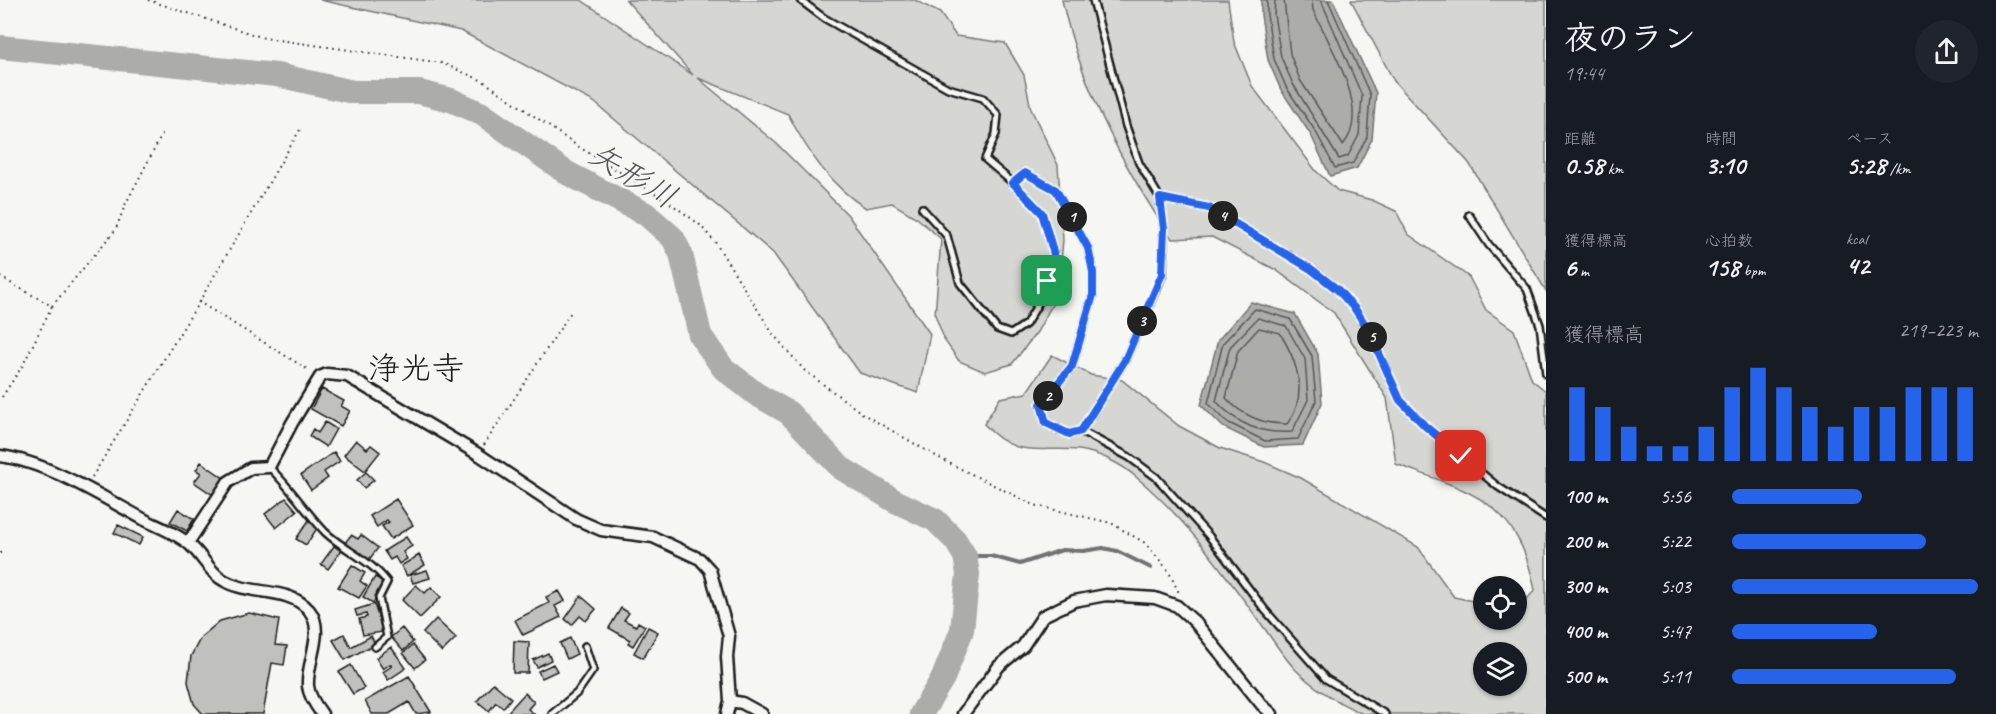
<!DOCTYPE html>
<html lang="ja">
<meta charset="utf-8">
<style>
body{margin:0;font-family:Caveat,"Klee One",sans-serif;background:#20242c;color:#f1f3f6;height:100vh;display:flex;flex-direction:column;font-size:22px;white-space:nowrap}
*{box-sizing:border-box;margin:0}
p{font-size:20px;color:#9ea1a6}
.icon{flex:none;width:33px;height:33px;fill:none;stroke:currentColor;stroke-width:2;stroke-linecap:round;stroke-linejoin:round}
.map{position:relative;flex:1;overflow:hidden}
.side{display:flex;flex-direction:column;background:#171b24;width:450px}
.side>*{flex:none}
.fabs{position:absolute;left:1473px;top:576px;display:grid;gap:12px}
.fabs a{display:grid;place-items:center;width:54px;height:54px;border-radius:50%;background:#171b24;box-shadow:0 2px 4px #0004;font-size:30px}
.pin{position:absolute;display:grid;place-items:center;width:51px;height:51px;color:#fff;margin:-26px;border-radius:12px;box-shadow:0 3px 9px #0006}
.km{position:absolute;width:30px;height:30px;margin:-15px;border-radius:50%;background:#222;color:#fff;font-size:16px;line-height:30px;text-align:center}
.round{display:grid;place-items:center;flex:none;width:63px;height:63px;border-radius:32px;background:#20242c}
.headline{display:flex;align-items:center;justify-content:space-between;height:102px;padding:0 18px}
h1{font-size:33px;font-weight:800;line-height:45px}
.metrics{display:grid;grid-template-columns:repeat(3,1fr);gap:9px;height:102px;padding:6px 18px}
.metrics div{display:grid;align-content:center}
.metrics b{font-size:26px;font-weight:800}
.metrics small{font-size:16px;font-weight:400}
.metrics p{font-size:16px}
.chart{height:168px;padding:12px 18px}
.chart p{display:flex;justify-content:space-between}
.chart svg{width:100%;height:108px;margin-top:6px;stroke:#2563eb;stroke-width:6}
ul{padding:0 18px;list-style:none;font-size:20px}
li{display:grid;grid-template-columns:96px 72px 1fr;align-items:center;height:45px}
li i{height:15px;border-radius:8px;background:#2563eb}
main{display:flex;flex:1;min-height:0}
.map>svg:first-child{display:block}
</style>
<main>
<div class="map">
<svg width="1546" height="714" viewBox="0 0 1546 714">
<rect width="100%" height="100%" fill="#f6f6f2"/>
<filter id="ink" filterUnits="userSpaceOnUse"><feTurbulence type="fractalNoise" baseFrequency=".0167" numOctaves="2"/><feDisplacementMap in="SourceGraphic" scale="12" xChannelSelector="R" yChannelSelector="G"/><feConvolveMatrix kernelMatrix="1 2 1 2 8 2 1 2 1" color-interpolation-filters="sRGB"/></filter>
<g filter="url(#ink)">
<!-- green -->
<path fill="#d6d6d2" stroke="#797977" stroke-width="1.5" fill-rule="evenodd" d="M 320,0 L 581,0 L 693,75 L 626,0 L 915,0 L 940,13 L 956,36 L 1005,43 L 1024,75 L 1031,109 L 1058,165 L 1063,240 L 1058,294 L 1037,332 L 1012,364 L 985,372 L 959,361 L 945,341 L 935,315 L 941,239 L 917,218 L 892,203 L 866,208 C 831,187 807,151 788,114 L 698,78 L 777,144 L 848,215 L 930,334 L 918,393 L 860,373 L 773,253 L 594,102 L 461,31 Z
M 1062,0 L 1228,0 L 1234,42 L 1252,86 L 1316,171 L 1338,191 L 1372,200 L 1396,211 L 1408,234 L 1469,277 L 1486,310 L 1514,330 L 1532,380 L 1546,391 L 1546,714 L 1363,714 C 1339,703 1313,688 1295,669 C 1280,653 1268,632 1254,614 C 1219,566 1183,516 1136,477 C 1123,465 1098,452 1079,450 C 1038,446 1016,460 984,424 L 1000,398 L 1026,393 L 1052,355 L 1091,375 L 1122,380 L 1179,426 L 1220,448 L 1264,462 L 1301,478 L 1418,547 L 1454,597 L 1483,603 L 1484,620 L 1516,620 L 1517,610 L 1535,590 C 1517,499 1472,493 1396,464 L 1387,398 L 1334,313 L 1276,270 L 1212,237 L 1172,239 C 1123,167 1081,86 1062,0 ZM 1484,652 L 1516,652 L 1516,686 L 1484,686 Z
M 1351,0 L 1546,0 L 1546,291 L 1469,163 L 1394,81 Z"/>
<!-- water -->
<path fill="#acaca9" stroke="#727271" stroke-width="1.5" d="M 1261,0 L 1333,0 L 1376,93 L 1372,139 L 1357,168 L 1330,176 L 1311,135 L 1281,90 L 1268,60 L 1261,15 Z
M 1251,302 L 1295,314 L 1318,354 L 1322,403 L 1303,445 L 1264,447 L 1223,427 L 1201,405 L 1218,340 Z"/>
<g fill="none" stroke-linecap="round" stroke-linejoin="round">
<!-- shore -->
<path stroke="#565654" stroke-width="1.5" d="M 1267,0 L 1267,15 L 1274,59 L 1286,87 L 1316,132 L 1335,168 L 1353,163 L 1367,137 L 1370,95 L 1328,0
M 1275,0 L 1274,15 L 1281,57 L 1293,84 L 1339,159 L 1348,156 L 1359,135 L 1362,96 L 1321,0
M 1284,0 L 1290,54 L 1300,80 L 1343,145 C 1373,111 1329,45 1313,10 L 1312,0
M 1255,309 L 1290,319 L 1312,356 L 1316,401 L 1298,439 L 1265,441 L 1227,422 L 1208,403 L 1223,343 Z
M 1258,318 L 1286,326 L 1305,359 L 1308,400 L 1292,432 C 1260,434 1238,425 1216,401 L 1230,347 Z
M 1259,328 L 1280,333 C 1297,361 1309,396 1287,424 C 1264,425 1241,415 1226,398 L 1238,351 Z"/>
<!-- stream -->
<path stroke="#727271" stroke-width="4" d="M 965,556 L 991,556 L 1020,564 L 1062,550 L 1083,551 L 1103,548 L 1117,551 L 1151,568"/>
<!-- river -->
<path stroke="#acaca9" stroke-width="24" d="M 0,47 L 277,75 L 353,92 L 419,92 L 451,100 L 482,114 L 567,173 L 646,214 L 673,238 L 681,254 L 700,335 L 723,368 L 756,394 L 789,413 L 841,468 L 895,501 L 935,520 L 955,540 L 965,556 L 968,574 L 962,630 L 943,678 L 921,714"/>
</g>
<!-- building -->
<path fill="#c0c0bd" stroke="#1c1c1c" stroke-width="1.5" d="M 322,389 L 344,401 L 341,406 L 350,411 L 341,426 L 311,409 Z
M 325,422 L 336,429 L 326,447 L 309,436 L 313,429 L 318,433 Z
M 356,440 L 367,449 L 371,445 L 380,452 L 365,471 L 344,455 Z
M 334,452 L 340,461 L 324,472 L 328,478 L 311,490 L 301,475 Z
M 201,462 L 225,479 L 213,495 L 194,482 L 201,473 L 196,470 Z
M 366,472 L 374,480 L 364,488 L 357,480 Z
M 286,498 L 297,511 L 276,528 L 265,514 Z
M 396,499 L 413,525 L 391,539 L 382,526 L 389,522 L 387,520 L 377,527 L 370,516 Z
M 178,509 L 194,519 L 187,531 L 170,522 Z
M 309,520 L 318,527 L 306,545 L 296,539 Z
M 118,525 L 143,537 L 139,545 L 114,533 Z
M 351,535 L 358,539 L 361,535 L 378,548 L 368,561 L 344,544 Z
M 406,537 L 412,546 L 403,552 L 407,559 L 399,564 L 395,557 L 390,560 L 384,551 Z
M 334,546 L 341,551 L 328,569 L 321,564 Z
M 419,555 L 425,565 L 407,576 L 401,566 Z
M 352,565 L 365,573 L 360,581 L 367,586 L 359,598 L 338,587 Z
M 427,570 L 430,578 L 413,583 L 410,575 Z
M 375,577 L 386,583 L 373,603 L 363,597 Z
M 416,585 L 425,593 L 431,587 L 441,597 L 420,618 L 402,600 Z
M 559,591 L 565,601 L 555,606 L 561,617 L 523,635 L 515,620 L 549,603 L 546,597 Z
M 581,596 L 596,609 L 586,621 L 580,616 L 572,625 L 565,619 Z
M 374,604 L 383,632 L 363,635 L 359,619 L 367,617 L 366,614 L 357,616 L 355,610 Z
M 621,608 L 629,613 L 624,620 L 636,626 L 638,622 L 645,626 L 633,646 L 628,643 L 630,640 L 609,628 Z
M 249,613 L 279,620 L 275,645 L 287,646 L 284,665 L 272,663 L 263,714 L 203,714 L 194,704 L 188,682 L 191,656 L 201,637 L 220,621 Z
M 436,619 L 456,638 L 442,652 L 423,633 Z
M 648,627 L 658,632 L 643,658 L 634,653 Z
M 402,628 L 413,642 L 403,651 L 391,637 Z
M 344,634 L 351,647 L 371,636 L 375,644 L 345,660 L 333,640 Z
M 570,638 L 577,654 L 567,659 L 560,643 Z
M 514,641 L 529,642 L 528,673 L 513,673 Z
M 413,645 L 425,660 L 415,668 L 403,653 Z
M 391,647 L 406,668 L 388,680 L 383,672 L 392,666 L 390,664 L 383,669 L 376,658 Z
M 548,653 L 551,660 L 537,667 L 533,660 Z
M 553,664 L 557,671 L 542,678 L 538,671 Z
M 351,665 L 364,688 L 353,694 L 339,672 Z
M 409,676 L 431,712 L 416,714 L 409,702 L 389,714 L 372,714 L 365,701 Z
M 493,683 L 511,698 L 503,708 L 496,702 L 489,711 L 477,701 Z
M 525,693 L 534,702 L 528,709 L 534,714 L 506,714 Z"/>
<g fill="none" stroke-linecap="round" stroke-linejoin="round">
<!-- service casing -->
<g stroke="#1c1c1c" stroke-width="10">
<path id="service" d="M 800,0 L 824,18 L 948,88 L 983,98 L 998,115 L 996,134 L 985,159 L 1013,183
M 1160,198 L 1209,208 L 1312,269 L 1338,290 L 1355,309 L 1368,329 L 1400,400 L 1425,426 L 1497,486 L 1546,518
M 922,208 L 947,236 L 960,283 L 997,329 L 1011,334 L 1026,324 L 1039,302 L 1055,258 L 1042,213 L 1013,183 L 1025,173 L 1056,190 L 1088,248 L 1093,272 L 1093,295 L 1072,366 L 1041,404 L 1046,423 L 1069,434 L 1081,431 L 1125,360 L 1163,274 L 1164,229 L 1160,198 L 1139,163 L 1126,126 L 1093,0
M 1469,215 L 1489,245 L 1527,289 L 1540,325 L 1546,374
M 1081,431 L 1129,457 L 1156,477 L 1209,536 L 1265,610 L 1326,679 L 1385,714
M 269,467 C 290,487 305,511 325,532 C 344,550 372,561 387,582 L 379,598 L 387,637 L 375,647
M 552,714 L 577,693 L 593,670 L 585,646"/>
</g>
<!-- minor casing -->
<g stroke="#1c1c1c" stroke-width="15">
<path id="minor" d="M 0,456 C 48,462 102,497 145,520 C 159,527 178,534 189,544 C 201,554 208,569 220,578 C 247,597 287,585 309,610 C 326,631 306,662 308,686 C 309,696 316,706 322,714
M 188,543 L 228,482 L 251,468 L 269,467 L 292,423 L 320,377 L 327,374 L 347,376 L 478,454 L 576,519 L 601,530 L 653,537 L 700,559 L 710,570 L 729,636 L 727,657 L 730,701 L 727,714
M 730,701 L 742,703 L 762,714
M 963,714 L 999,666 L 1023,646 L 1043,616 L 1074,601 L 1106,595 L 1155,598 L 1177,606 L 1195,622 L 1262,705 L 1272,714"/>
</g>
<!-- path -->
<path stroke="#1c1c1c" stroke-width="2" stroke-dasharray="1.5 4.5" stroke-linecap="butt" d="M 148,0 L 264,38 L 442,63 L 483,81 L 579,147 L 666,200 L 699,224 L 715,242 L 773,334 L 804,370 L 863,414 L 943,460 L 1034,505 L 1111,523 L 1145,543 L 1168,570 L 1180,595
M 0,277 L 52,306 L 23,365 L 0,400
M 199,302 L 301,128
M 52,306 L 116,229 L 125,205 L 164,131
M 484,445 L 571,312
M 92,477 L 199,302 L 310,371
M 0,553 L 1,553"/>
<!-- service -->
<use href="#service" stroke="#f6f6f2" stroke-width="5"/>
<!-- minor -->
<use href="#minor" stroke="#f6f6f2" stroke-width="10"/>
</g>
</g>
<g fill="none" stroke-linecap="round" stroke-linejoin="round" filter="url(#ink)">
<!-- route casing -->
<g stroke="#fff" stroke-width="12">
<path id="route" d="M 1047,281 L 1055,258 L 1042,213 L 1013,183 L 1025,173 L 1056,190 L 1088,248 L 1093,272 L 1093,295 L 1072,366 L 1041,404 L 1046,423 L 1069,434 L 1081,431 L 1125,360 L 1162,274 L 1164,229 L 1160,198 L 1209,208 L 1311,269 L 1338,290 L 1355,309 L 1368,329 L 1400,400 L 1425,426 L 1461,456"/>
</g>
<!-- route -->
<use href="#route" stroke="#2563eb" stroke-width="8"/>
</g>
<g text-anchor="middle" stroke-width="4.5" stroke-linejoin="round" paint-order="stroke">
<!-- water labels -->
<g font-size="32" font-style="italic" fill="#565654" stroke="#f6f6f2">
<text transform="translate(633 175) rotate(31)" y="11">矢形川</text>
</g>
<!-- neighbourhood labels -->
<g font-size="32" fill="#1c1c1c" stroke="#f6f6f2">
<text x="416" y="379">浄光寺</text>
</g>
</g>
</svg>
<div class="fabs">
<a><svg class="icon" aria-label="locate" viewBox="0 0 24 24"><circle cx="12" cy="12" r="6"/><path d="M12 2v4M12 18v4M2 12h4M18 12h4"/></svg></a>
<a><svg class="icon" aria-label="layers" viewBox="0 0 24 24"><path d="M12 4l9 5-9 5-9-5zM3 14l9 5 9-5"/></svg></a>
</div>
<div class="pin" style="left:1047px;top:281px;background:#1e9e55"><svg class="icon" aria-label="arrive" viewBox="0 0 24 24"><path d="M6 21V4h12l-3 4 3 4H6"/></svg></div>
<div class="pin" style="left:1461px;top:456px;background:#d93025"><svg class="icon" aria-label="check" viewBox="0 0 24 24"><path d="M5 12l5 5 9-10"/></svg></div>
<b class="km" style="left:1072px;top:217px">1</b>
<b class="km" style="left:1048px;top:396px">2</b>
<b class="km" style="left:1142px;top:321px">3</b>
<b class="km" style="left:1223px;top:216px">4</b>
<b class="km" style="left:1372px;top:337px">5</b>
</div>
<section class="side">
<div class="headline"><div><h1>夜のラン</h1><p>19:44</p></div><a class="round"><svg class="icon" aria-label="share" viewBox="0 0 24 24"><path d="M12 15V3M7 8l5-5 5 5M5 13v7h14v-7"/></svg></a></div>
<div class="metrics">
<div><p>距離</p><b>0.58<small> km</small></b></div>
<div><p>時間</p><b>3:10</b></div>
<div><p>ペース</p><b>5:28<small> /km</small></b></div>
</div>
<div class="metrics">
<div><p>獲得標高</p><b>6<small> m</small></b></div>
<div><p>心拍数</p><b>158<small> bpm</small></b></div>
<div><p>kcal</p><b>42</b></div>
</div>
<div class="chart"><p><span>獲得標高</span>219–223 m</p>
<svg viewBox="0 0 160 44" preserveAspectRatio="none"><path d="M5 44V14M15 44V22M25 44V30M35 44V38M45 44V38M55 44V30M65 44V14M75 44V6M85 44V14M95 44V22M105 44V30M115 44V22M125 44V22M135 44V14M145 44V14M155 44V14"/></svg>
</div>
<ul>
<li><b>100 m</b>5:56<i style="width:53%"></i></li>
<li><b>200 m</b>5:22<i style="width:79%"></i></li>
<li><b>300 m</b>5:03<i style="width:100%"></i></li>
<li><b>400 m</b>5:47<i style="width:59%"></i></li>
<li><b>500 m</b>5:11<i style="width:91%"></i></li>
</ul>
</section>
</main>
